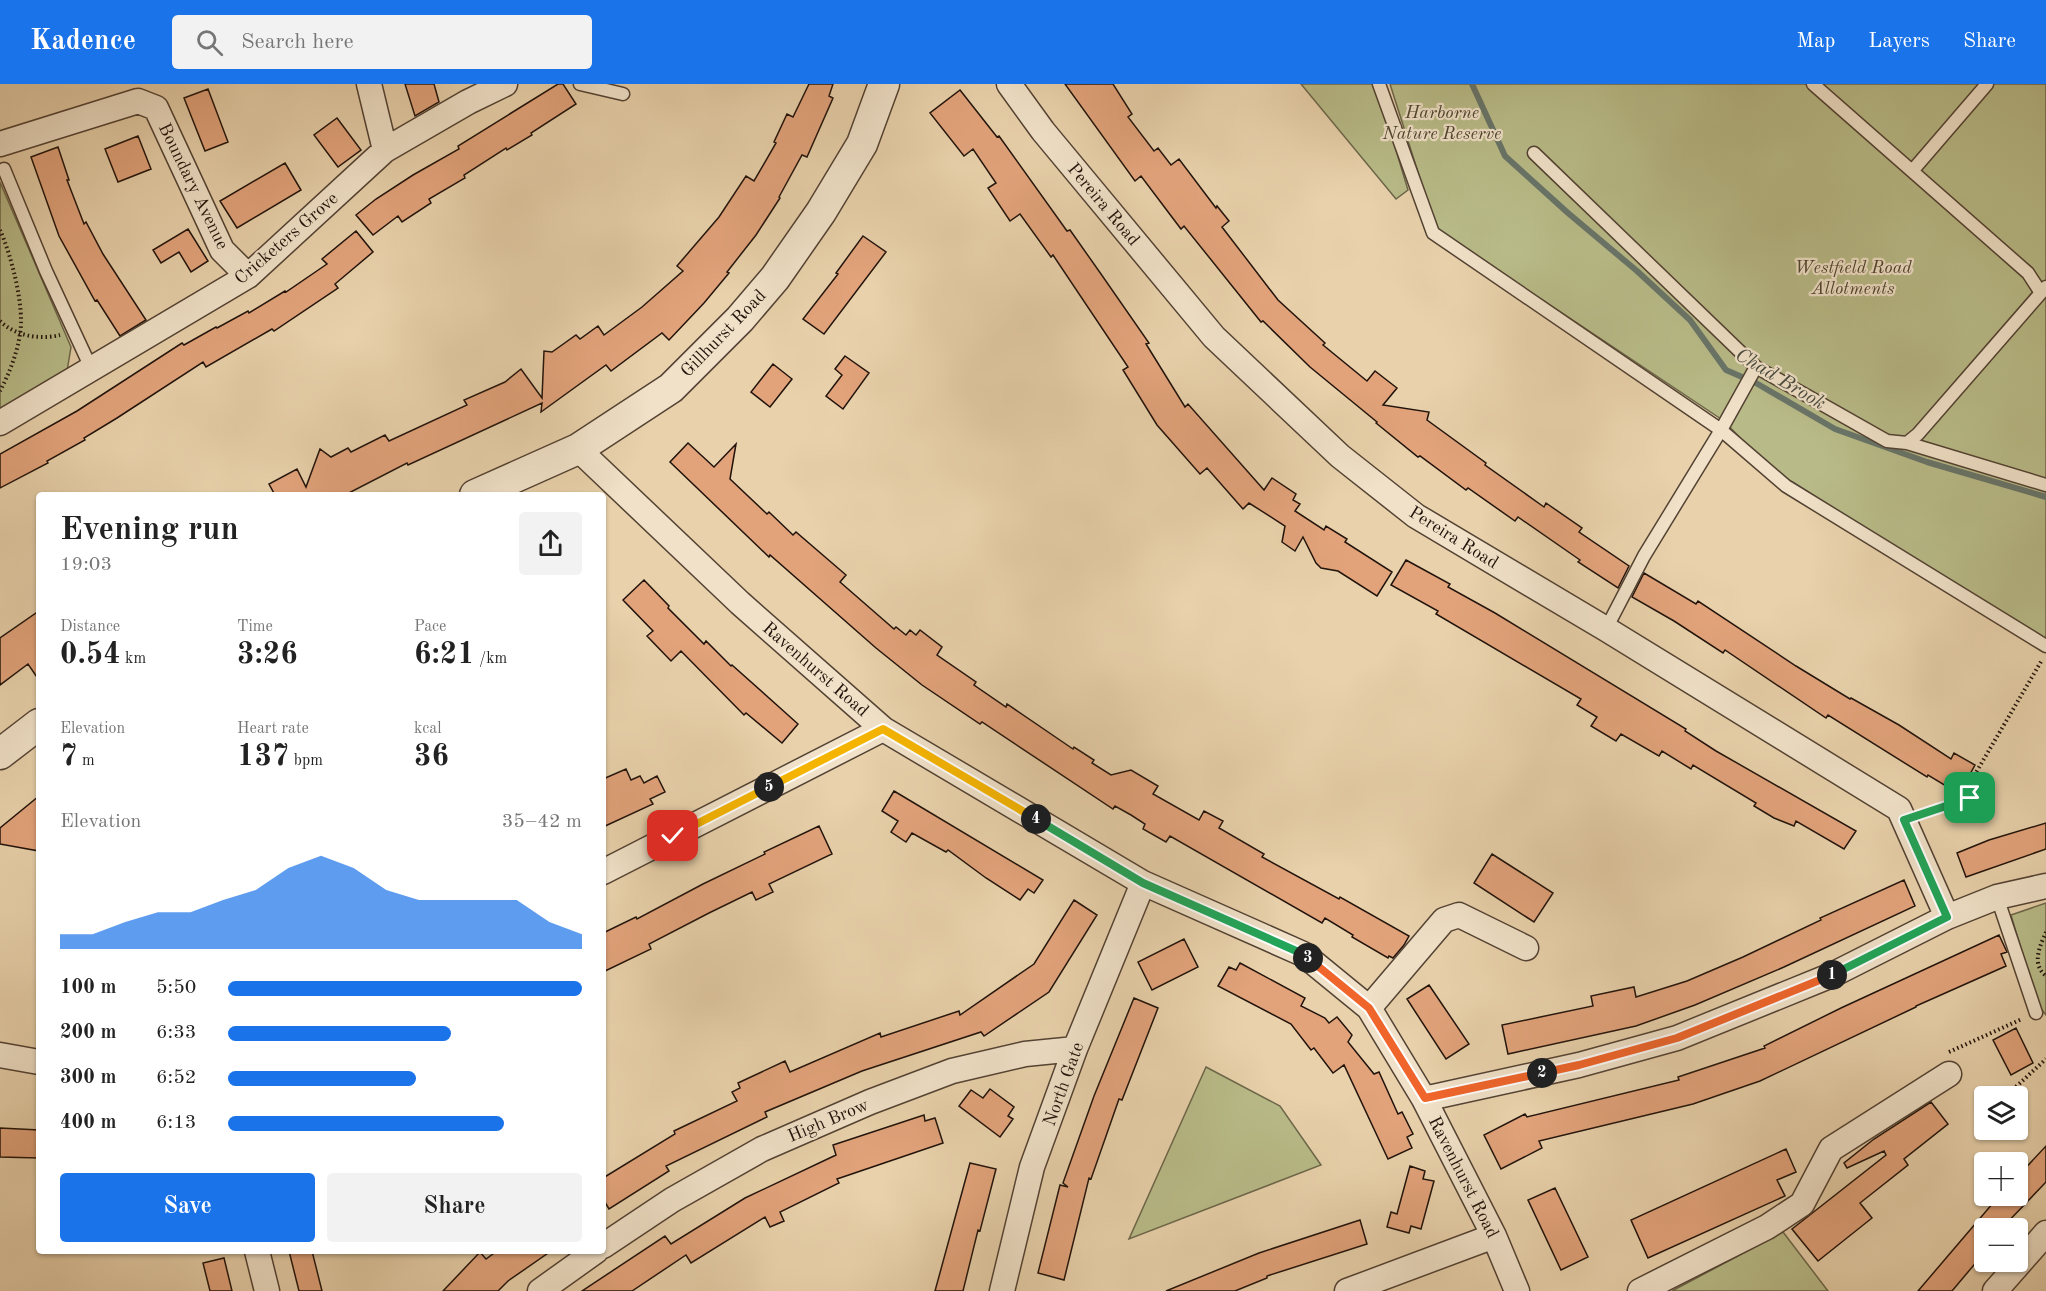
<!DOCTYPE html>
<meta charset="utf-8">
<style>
body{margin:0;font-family:"Old Standard TT",serif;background:#f2f2f2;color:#222;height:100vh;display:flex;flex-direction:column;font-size:22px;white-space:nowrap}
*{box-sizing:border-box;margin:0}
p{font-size:20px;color:#767676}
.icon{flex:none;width:33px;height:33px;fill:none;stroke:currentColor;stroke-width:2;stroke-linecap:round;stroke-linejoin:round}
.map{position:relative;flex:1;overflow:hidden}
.drawer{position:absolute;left:36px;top:408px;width:570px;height:762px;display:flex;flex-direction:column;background:#fff;border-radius:6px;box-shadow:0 2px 4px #0004}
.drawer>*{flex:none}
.fabs{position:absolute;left:1974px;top:1002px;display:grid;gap:12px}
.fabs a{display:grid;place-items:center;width:54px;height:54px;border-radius:6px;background:#fff;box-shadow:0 2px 4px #0004;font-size:30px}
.pin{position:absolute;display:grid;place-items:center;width:51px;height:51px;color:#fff;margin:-26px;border-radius:12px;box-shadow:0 3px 9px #0006}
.km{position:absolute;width:30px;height:30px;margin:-15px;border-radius:50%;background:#222;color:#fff;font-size:16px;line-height:30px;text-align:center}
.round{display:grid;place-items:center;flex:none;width:63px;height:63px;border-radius:6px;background:#f2f2f2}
.overview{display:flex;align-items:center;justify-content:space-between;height:102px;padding:0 24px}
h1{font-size:33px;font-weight:700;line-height:45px}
.figures{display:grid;grid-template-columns:repeat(3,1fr);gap:9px;height:102px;padding:6px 24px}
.figures div{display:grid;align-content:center}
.figures b{font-size:30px;font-weight:700}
.figures small{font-size:16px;font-weight:400}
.figures p{font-size:16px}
.chart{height:168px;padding:12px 24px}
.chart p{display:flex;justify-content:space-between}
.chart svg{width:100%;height:108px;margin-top:6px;fill:#1a73e8;opacity:.7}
.button{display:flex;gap:12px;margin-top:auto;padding:12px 24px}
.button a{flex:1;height:69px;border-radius:6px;background:#1a73e8;color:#fff;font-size:24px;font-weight:700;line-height:69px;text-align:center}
.button a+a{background:#f2f2f2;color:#222}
ul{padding:0 24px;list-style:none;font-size:20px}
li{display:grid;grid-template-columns:96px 72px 1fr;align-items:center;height:45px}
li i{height:15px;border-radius:8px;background:#1a73e8}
header{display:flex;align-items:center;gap:36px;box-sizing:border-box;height:84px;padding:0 30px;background:#1a73e8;color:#fff}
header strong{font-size:28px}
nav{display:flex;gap:33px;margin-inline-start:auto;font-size:21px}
.search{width:420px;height:54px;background:#f2f2f2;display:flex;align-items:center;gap:15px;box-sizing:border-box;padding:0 21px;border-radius:6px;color:#767676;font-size:22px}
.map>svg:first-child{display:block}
</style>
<header>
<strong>Kadence</strong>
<div class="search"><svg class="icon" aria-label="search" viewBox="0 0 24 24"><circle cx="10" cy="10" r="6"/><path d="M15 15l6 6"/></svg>Search here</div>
<nav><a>Map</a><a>Layers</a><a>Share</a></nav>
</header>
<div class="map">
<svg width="2046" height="1207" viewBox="0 0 2046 1207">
<rect width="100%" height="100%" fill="#e8d1ab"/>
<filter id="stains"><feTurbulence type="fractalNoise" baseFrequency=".00333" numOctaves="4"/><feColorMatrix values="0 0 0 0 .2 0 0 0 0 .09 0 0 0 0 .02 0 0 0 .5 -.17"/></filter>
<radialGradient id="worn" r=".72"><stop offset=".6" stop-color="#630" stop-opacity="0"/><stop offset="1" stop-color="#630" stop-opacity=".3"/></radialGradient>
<!-- green -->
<path fill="#b8bb88" stroke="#6c674a" stroke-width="1.5" d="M 1301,0 L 1376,0 L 1408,106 L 1396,115 Z
M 1390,0 L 2046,0 L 2046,562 L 1794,399 L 1775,390 L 1724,337 L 1436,145 Z
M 0,98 L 71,263 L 67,287 L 0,332 Z
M 2046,819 L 2046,931 L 2037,920 L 2011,831 Z
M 1206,983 L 1280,1022 L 1321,1081 L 1129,1155 Z
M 1783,1148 L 1828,1207 L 1672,1207 Z"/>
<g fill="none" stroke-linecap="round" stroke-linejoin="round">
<!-- stream -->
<path stroke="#687569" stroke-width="6" d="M 1472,0 L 1505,72 L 1568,129 L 1637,187 L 1690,236 L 1726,286 L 1756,299 L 1835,345 L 1927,378 L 2046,413"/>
</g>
<!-- building -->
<path fill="#e2a37b" stroke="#21130b" stroke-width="1.5" d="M 405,0 L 434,0 L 439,18 L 415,32 Z
M 558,0 L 563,0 L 576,20 L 531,49 L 532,51 L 507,66 L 506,64 L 464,91 L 465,94 L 429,115 L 431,119 L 402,138 L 398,132 L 373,151 L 356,131 L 376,115 L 413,91 L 459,65 L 458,62 Z
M 809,0 L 833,0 L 829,12 L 833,14 L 807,73 L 802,71 L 779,113 L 780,114 L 756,151 L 727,188 L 729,189 L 704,219 L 669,256 L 662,249 L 611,287 L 606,281 L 541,328 L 542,319 L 408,381 L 407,379 L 345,411 L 275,411 L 269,400 L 297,385 L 306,403 L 320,365 L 331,373 L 348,364 L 351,368 L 385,351 L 389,357 L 467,321 L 464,316 L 505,298 L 521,285 L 542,314 L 544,267 L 552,268 L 576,251 L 580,255 L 598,242 L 604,251 L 642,223 L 683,187 L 677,182 L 719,133 L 746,92 L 754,97 L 776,59 L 774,58 L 787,30 L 793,33 Z
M 1065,0 L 1113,0 L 1132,30 L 1128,33 L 1154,67 L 1158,64 L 1171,81 L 1179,75 L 1216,124 L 1217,122 L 1229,137 L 1222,143 L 1278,216 L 1325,259 L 1323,261 L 1367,297 L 1375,287 L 1397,304 L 1383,321 L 1429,328 L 1427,336 L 1486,379 L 1485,381 L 1544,423 L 1546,419 L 1582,444 L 1579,448 L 1629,482 L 1618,504 L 1578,478 L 1580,476 L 1518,433 L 1515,437 L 1468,404 L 1466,406 L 1420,372 L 1418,373 L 1376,339 L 1377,338 L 1310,283 L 1263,237 L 1261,238 L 1184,142 L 1181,145 L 1141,92 L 1135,97 Z
M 208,5 L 228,58 L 205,67 L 184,14 Z
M 960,6 L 997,53 L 999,52 L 1067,147 L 1070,146 L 1101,190 L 1149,259 L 1146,260 L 1151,268 L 1185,323 L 1188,320 L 1264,406 L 1272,394 L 1296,410 L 1293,416 L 1300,420 L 1295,427 L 1324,446 L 1326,442 L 1347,455 L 1345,458 L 1392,488 L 1377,512 L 1338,487 L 1321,484 L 1316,479 L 1303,453 L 1295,467 L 1282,458 L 1285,442 L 1249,419 L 1243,425 L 1207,384 L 1200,390 L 1157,341 L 1123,286 L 1128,283 L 1053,171 L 1051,173 L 1020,130 L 1010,137 L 988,104 L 996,99 L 973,65 L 964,72 L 930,29 Z
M 337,34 L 361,66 L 338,83 L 314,51 Z
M 138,52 L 151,85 L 118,98 L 105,65 Z
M 58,63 L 69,96 L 67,96 L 84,140 L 86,138 L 103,170 L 146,236 L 120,252 L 97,216 L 95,217 L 59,152 L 31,73 Z
M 285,79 L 301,106 L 237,144 L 220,117 Z
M 188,145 L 208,177 L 191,188 L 179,168 L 161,179 L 153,166 Z
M 356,147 L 373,168 L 335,200 L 338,204 L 274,247 L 272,245 L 206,283 L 203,278 L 117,334 L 84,354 L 85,356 L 47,377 L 48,379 L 0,404 L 0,370 L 77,327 L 182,259 L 184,261 L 216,243 L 217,244 L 248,227 L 249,229 L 285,207 L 286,208 L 327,180 L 322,175 Z
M 863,152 L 886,168 L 824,250 L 803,235 L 838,190 L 836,189 Z
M 845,272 L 869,289 L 843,325 L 826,312 L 842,291 L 835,285 Z
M 773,280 L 792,295 L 770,323 L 751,308 Z
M 688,359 L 714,383 L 736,360 L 730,395 L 767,430 L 769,428 L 793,451 L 796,448 L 846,491 L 840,498 L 894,545 L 896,543 L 906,551 L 910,546 L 916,551 L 920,546 L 942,563 L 937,571 L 976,598 L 974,601 L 1006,623 L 1007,620 L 1073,665 L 1074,663 L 1094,676 L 1092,679 L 1111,691 L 1131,686 L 1158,702 L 1153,710 L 1199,736 L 1204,727 L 1223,737 L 1219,744 L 1264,770 L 1262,773 L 1339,815 L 1340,813 L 1409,852 L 1404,861 L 1393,874 L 1389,872 L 1388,874 L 1352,853 L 1353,851 L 1325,834 L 1322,839 L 1170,752 L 1166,758 L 1143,745 L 1145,740 L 1131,731 L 1115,722 L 1113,725 L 982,638 L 980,640 L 922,601 L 876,564 L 770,471 L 769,473 L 670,378 Z
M 1406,476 L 1450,500 L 1448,503 L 1495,529 L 1686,645 L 1685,647 L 1716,667 L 1856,747 L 1844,765 L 1796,737 L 1794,742 L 1774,734 L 1754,722 L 1756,719 L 1693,681 L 1691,685 L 1662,667 L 1659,672 L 1621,650 L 1616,657 L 1591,642 L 1597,633 L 1577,621 L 1581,615 L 1436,530 L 1438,527 L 1391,501 Z
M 1644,489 L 1696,520 L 1698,517 L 1796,582 L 1850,615 L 1851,614 L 1899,641 L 1951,675 L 1954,669 L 1975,681 L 1970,690 L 1972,692 L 1961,711 L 1928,691 L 1927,693 L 1828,631 L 1826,634 L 1725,566 L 1723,569 L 1674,537 L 1632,513 Z
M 644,496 L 669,522 L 668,524 L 704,560 L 706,557 L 731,582 L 732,581 L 798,640 L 782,659 L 746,629 L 744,631 L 681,567 L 671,577 L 647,552 L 653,547 L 623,516 Z
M 39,527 L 39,596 L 28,580 L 0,601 L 0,554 Z
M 626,685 L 631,696 L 640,692 L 644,699 L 657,692 L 665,708 L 650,715 L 653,720 L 603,743 L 603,695 Z
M 894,707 L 1043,796 L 1034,809 L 1028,805 L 1020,816 L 986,794 L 948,766 L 946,768 L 912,749 L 906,758 L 891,748 L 898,737 L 882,727 Z
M 39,712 L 39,767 L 0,760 L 0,744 Z
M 2046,739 L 2046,765 L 1966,793 L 1957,769 L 1989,756 Z
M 819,742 L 832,770 L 769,800 L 773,808 L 756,816 L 752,808 L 709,829 L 649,860 L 651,865 L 603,888 L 603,849 L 636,833 L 637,835 L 703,800 L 765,770 L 764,768 Z
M 1492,770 L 1553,809 L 1534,838 L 1474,799 Z
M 1904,796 L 1915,822 L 1784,883 L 1695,921 L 1636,942 L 1508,970 L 1502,941 L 1593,922 L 1591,912 L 1634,903 L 1636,913 L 1687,897 L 1743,873 L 1821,836 L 1820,834 Z
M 1074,816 L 1097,831 L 1049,908 L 984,952 L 981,948 L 862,987 L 765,1028 L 767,1033 L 666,1082 L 669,1087 L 609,1125 L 603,1115 L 603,1094 L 675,1050 L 674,1047 L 737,1017 L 732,1008 L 740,1004 L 738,999 L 785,977 L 790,988 L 880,949 L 881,953 L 959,927 L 960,931 L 1034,880 Z
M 1999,851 L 2007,868 L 2001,870 L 2006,882 L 1916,922 L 1916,923 L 1760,997 L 1693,1020 L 1539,1057 L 1542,1064 L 1501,1085 L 1484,1051 L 1525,1030 L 1527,1033 L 1679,996 L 1678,993 L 1765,964 L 1764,962 L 1841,924 Z
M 1184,855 L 1198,883 L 1152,906 L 1138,878 Z
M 1240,879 L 1305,914 L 1301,922 L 1325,934 L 1329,939 L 1337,933 L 1352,951 L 1348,958 L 1374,990 L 1379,988 L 1398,1030 L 1402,1028 L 1413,1050 L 1407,1053 L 1412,1064 L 1388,1075 L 1344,981 L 1333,989 L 1314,964 L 1311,966 L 1291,940 L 1218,902 L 1229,883 L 1236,886 Z
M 1429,901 L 1469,960 L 1446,975 L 1407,915 Z
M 1134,914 L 1158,924 L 1122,1016 L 1119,1015 L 1091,1095 L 1089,1094 L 1064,1196 L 1038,1189 L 1060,1101 L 1068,1103 L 1063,1099 L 1094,1012 Z
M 2016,944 L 2033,979 L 2011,991 L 1993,956 Z
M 990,1005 L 1014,1023 L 1008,1032 L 1013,1035 L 1000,1053 L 959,1022 L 971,1006 L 983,1014 Z
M 1931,1018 L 1948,1040 L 1904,1075 L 1908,1081 L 1860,1119 L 1872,1134 L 1818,1177 L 1792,1145 L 1886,1071 L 1884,1067 L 1847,1084 L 1844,1079 L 1874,1055 Z
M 924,1031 L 925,1037 L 935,1034 L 943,1059 L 837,1095 L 839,1099 L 780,1128 L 784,1137 L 770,1143 L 765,1133 L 691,1179 L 686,1171 L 632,1207 L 582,1207 L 665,1152 L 671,1160 L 745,1114 L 836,1071 L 833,1061 Z
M 0,1044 L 39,1046 L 39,1074 L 0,1073 Z
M 2046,1062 L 2046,1098 L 2002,1144 L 1984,1144 L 1984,1169 L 1952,1207 L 1918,1207 L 1999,1112 L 2018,1112 L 2018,1092 Z
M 1786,1065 L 1796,1088 L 1777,1096 L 1785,1112 L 1648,1174 L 1631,1136 Z
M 970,1079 L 996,1085 L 980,1147 L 978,1146 L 963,1207 L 935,1207 Z
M 1410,1082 L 1425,1087 L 1423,1095 L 1434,1097 L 1421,1145 L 1411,1142 L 1409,1149 L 1387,1143 L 1391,1128 L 1397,1130 Z
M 1555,1104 L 1588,1173 L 1561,1186 L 1528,1116 Z
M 1360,1136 L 1367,1160 L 1267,1192 L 1267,1194 L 1235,1207 L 1166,1207 L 1259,1169 Z
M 289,1167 L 312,1167 L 322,1207 L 299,1207 Z
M 497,1167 L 551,1167 L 508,1197 L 498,1207 L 443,1207 L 480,1168 L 486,1175 Z
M 224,1174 L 232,1207 L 210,1207 L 203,1179 Z"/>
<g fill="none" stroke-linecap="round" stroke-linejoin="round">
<!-- service casing -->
<g stroke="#534233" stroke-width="15">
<path id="service" d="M 580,0 L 623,10
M 1379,0 L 1433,149 L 1721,346 L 1644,472 L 1606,545
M 1813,0 L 2028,189 L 2041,209
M 1534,69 L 1756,283 L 1721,346 L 1786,402 L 2046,562
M 4,85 L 46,187 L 91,284
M 1913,86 L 1987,0
M 1756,283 L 1887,357 L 1907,359 L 1918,350 L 2046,203
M 1907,359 L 2046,401
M 1997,813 L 2036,929"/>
</g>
<!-- minor casing -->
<g stroke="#534233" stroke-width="27">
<path id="minor" d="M 369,0 L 385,66
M 1009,0 L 1043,47 L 1214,253 L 1340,372 L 1416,432 L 1606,545 L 1899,725 L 1947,833
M 0,60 L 138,17 L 156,24 L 222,166 L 248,192
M 0,339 L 248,192 L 385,66 L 468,18 L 505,0
M 578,365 L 740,519 L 883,645 L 1143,799 L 1303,870 L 1369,924 L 1424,1015 L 1494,1152 L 1517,1207
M 603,788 L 883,645
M 1369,924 L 1444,836 L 1459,831 L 1526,864
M 0,971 L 39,978
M 1424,1015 L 1579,981 L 1677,954 L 1832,891 L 1947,833 L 1997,813 L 2046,802
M 603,1162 L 672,1116 L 762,1065 L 870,1018 L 952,987 L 1025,970 L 1075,965
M 257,1167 L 267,1207
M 540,1207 L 596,1167
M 1002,1207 L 1032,1083 L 1075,965 L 1143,799
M 1347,1207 L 1494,1152
M 1640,1207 L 1767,1143 L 1802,1120 L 1831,1065 L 1949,990
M 1995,1207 L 2046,1149"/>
</g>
<!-- tertiary casing -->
<g stroke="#534233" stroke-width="33">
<path id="tertiary" d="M 475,411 L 578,365 L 671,304 L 740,235 L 775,194 L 821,128 L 862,60 L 884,0
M 0,670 L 39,640"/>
</g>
<!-- path -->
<path stroke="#21130b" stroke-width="4" stroke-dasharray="1.5 3" stroke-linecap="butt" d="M 0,146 C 11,170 25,224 20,250 C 17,270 9,290 0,307
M 0,237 C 15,252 40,256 60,251
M 1924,730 L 1970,714 L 1971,697 L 2042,576
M 2046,848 C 2040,862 2031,880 2046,892
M 1949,968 L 2022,935
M 2006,1012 L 2046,975"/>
<!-- service -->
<use href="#service" stroke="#f0e1c8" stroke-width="12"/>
<!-- minor -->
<use href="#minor" stroke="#f0e1c8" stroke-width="24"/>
<!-- tertiary -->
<use href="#tertiary" stroke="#f0e1c8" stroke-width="30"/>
</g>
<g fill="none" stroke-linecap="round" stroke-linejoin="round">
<!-- split-1 casing -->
<g stroke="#fff" stroke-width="12">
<path id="split-1" d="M 1832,891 L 1947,833 L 1904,736 L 1970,714"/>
</g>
<!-- split-2 casing -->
<g stroke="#fff" stroke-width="12">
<path id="split-2" d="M 1542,989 L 1579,981 L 1677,954 L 1832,891"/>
</g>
<!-- split-3 casing -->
<g stroke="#fff" stroke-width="12">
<path id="split-3" d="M 1308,874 L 1369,924 L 1425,1014 L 1542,989"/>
</g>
<!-- split-4 casing -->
<g stroke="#fff" stroke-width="12">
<path id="split-4" d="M 1036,735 L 1143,799 L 1303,870 L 1308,874"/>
</g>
<!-- split-5 casing -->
<g stroke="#fff" stroke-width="12">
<path id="split-5" d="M 769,703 L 883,645 L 1036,735"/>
</g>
<!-- split-6 casing -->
<g stroke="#fff" stroke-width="12">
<path id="split-6" d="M 673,752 L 769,703"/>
</g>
<!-- split-1 -->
<use href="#split-1" stroke="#22a559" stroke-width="8"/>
<!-- split-2 -->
<use href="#split-2" stroke="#f0652b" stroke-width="8"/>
<!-- split-3 -->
<use href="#split-3" stroke="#f0652b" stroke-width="8"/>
<!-- split-4 -->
<use href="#split-4" stroke="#22a559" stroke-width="8"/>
<!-- split-5 -->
<use href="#split-5" stroke="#f5b400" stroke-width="8"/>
<!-- split-6 -->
<use href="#split-6" stroke="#f5b400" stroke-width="8"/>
</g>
<g text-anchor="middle" stroke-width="4.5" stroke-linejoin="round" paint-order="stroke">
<!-- park labels -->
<g font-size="18" font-style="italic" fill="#4e4530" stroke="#f0e1c8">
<text x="1442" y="34">Harborne<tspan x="1442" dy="21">Nature Reserve</tspan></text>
<text x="1853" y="189">Westfield Road<tspan x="1853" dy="21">Allotments</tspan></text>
</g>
<!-- street labels -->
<g font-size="18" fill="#21130b" stroke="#f0e1c8">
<text transform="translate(194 102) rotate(64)" y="6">Boundary Avenue</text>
<text transform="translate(1104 120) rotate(50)" y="6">Pereira Road</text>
<text transform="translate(286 154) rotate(-41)" y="6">Cricketers Grove</text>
<text transform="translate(723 249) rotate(-46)" y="6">Gillhurst Road</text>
<text transform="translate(1454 453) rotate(32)" y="6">Pereira Road</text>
<text transform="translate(816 585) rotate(41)" y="6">Ravenhurst Road</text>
<text transform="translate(1063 1000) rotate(-70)" y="6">North Gate</text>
<text transform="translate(828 1036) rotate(-23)" y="6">High Brow</text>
<text transform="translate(1464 1093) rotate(63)" y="6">Ravenhurst Road</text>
</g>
<!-- water labels -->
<g font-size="20" font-style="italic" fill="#4a4c42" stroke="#f0e1c8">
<text transform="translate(1781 294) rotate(31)" y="7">Chad Brook</text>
</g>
</g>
<rect width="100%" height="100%" filter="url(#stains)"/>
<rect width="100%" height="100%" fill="url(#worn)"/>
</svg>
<div class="fabs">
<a><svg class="icon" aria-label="layers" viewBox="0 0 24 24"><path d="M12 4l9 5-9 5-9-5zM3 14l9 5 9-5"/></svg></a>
<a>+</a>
<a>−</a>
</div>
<div class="pin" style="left:1970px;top:714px;background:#1e9e55"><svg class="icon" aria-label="arrive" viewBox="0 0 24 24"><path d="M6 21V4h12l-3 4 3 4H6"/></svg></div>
<div class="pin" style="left:673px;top:752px;background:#d93025"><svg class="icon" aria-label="check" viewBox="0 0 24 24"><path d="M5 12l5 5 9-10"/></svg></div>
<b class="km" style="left:1832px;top:891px">1</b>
<b class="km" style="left:1542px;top:989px">2</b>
<b class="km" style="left:1308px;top:874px">3</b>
<b class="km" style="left:1036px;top:735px">4</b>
<b class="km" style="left:769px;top:703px">5</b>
<section class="drawer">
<div class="overview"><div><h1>Evening run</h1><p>19:03</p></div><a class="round"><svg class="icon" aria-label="share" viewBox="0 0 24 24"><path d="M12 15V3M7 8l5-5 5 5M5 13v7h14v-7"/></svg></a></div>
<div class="figures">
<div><p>Distance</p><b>0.54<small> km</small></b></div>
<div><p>Time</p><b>3:26</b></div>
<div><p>Pace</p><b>6:21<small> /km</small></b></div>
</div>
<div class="figures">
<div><p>Elevation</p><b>7<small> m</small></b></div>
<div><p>Heart rate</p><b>137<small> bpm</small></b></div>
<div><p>kcal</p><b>36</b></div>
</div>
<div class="chart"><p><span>Elevation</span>35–42 m</p>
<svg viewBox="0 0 160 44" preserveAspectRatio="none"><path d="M0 44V38L10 38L20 33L30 29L40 29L50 24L60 20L70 11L80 6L90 11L100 20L110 24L120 24L130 24L140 24L150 33L160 38V44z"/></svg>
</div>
<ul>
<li><b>100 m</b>5:50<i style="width:100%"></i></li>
<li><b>200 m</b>6:33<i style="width:63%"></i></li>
<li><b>300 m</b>6:52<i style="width:53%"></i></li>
<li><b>400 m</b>6:13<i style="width:78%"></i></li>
</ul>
<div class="button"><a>Save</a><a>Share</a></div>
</section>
</div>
